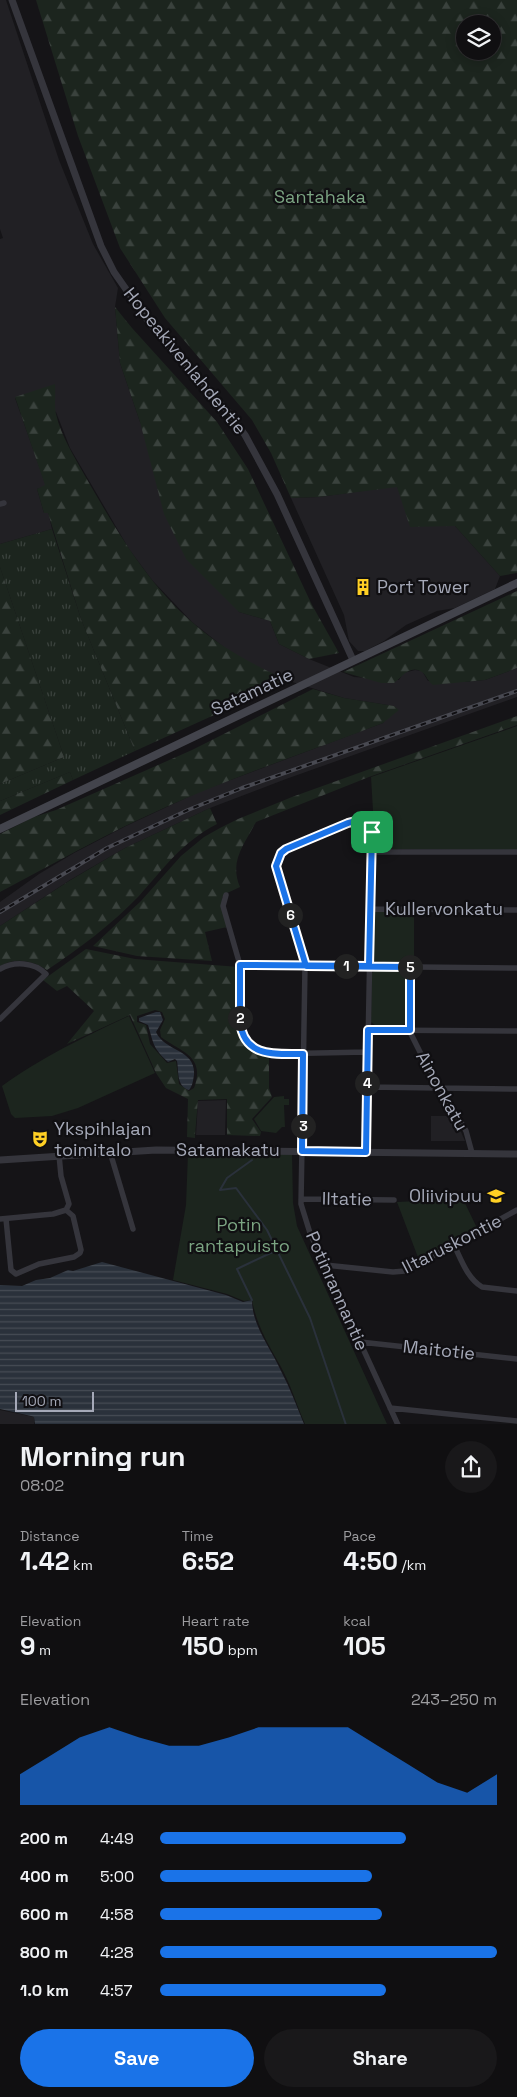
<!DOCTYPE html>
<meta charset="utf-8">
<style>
body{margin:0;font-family:"Space Grotesk",sans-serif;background:#19181a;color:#f1f3f6;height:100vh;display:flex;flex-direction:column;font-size:19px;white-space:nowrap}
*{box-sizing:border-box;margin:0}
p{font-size:16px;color:#9c9c9f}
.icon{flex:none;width:28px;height:28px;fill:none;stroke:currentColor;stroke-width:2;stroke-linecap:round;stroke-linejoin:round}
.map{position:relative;height:1424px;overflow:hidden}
.details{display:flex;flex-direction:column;background:#100f11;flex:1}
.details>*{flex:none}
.controls{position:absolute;left:456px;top:15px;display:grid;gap:10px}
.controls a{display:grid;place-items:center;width:45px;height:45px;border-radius:50%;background:#100f11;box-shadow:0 2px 12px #0003,0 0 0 1px #302f31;font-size:25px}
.scale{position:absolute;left:15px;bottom:12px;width:79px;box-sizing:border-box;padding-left:5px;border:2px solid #a5a9b8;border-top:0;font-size:14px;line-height:18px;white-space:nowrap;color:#a5a9b8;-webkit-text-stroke:4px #100f12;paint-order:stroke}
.pin{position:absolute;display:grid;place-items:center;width:42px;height:42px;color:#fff;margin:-21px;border-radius:10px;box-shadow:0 2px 8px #0006}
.km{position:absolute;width:25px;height:25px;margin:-12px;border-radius:50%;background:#222;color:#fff;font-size:14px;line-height:25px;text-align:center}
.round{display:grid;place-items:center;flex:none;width:52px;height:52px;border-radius:26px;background:#19181a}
.head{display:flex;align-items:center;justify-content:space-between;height:85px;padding:0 20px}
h1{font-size:28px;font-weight:600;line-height:38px}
.metrics{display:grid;grid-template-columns:repeat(3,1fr);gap:8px;height:85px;padding:5px 20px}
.metrics div{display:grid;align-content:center}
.metrics b{font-size:25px;font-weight:600}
.metrics small{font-size:14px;font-weight:400}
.metrics p{font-size:14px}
.chart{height:140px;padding:10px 20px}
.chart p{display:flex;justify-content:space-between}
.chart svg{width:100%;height:90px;margin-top:5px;fill:#1a73e8;opacity:.7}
.cta{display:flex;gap:10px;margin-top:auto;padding:10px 20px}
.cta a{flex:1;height:58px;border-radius:30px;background:#1a73e8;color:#fff;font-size:20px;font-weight:600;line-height:58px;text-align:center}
.cta a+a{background:#19181a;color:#f1f3f6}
ul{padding:0 20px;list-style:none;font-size:16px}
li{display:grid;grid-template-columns:80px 60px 1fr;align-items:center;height:38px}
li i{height:12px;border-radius:6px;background:#1a73e8}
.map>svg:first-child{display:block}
</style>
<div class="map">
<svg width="517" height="1425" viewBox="0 0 517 1425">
<defs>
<pattern id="grass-tufts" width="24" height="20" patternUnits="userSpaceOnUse" patternTransform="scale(1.25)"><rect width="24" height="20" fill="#1c251e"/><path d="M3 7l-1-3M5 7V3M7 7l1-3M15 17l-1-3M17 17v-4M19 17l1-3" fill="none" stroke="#3a423d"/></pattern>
<pattern id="forest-firs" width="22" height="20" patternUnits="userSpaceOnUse" patternTransform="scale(1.25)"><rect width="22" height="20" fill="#1c251e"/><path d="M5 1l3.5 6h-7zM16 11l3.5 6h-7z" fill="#3a423d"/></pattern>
<pattern id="water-rules" width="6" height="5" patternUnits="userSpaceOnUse" patternTransform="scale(1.25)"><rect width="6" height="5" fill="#2a313b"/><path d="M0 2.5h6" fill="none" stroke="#464c55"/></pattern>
</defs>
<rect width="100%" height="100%" fill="#151417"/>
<!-- built -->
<path fill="#212024" d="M 0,0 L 6,0 L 59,160 L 93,244 L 118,288 L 115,307 L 120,363 L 140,422 L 239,612 L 270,621 L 279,644 L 309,659 L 354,677 L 399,680 L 403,673 L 415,670 L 422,671 L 428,681 L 465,682 L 485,680 L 517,668 L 517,697 L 286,779 L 210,808 L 125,848 L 70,880 L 0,926 L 0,902 L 39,874 L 74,853 L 126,826 L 201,791 L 383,723 L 394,706 L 344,698 L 289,681 L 251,664 L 225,648 L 192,622 L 152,580 L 129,549 L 70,448 L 56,412 L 15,398 L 46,486 L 37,489 L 44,513 L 48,512 L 52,529 L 0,544 L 0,239 L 3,238 L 0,229 Z
M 397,486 L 403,502 L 455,526 L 500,576 L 495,589 L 455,608 L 437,611 L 406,625 L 384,641 L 365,651 L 358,651 L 349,641 L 344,615 L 291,498 L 319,497 Z
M 226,1100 L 225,1135 L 196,1135 L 198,1101 Z
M 431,1116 L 454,1116 L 465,1141 L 431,1141 Z
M 0,1410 L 34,1417 L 34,1424 L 0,1424 Z"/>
<!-- grass -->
<path fill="url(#grass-tufts)" d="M 52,529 L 81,619 L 135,751 L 73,780 L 70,772 L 0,801 L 0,784 L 64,757 L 0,567 L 0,544 Z"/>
<!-- forest -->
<path fill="url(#forest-firs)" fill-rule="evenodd" d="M 36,0 L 517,0 L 517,573 L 500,576 L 455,526 L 410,527 L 397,487 L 319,497 L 291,498 L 271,453 L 252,420 L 165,318 L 120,248 L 78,136 ZM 465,24 L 492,24 L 492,51 L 465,51 Z
M 115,307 L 132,328 L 217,422 L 248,469 L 312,605 L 339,653 L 309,659 L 279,644 L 270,621 L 239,612 L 186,559 L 164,514 L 140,422 L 120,363 Z
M 55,384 C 56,393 54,404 56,414 C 61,436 74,456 85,476 C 115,528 146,582 192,622 C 221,648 254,665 289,681 L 135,751 L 81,619 L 48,513 L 44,513 L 37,489 L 45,485 L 15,397 Z
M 0,567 L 64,757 L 0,784 Z
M 517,591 L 517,668 L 485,680 L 433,685 C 428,682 427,676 422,672 C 410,664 402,677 394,683 L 381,683 L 343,672 Z
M 313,689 L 344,698 L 394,706 L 399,710 L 383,723 C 311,751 237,775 166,807 C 109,832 55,863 0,892 L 0,834 L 34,817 L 56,810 L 192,750 Z
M 517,716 L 517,725 L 369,777 L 256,822 C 244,845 229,861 240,887 L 225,894 L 222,898 L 227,927 L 205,932 L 212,961 L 137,956 L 93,946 L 141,901 L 181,856 L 204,837 L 220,828 L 238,819 L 292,797 Z
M 70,772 L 73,780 L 0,815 L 0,801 Z
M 210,808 L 217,824 C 181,843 165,867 139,896 C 111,925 80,948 47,970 C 33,960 15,957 0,966 L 0,926 L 69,881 L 125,848 Z
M 86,949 L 135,959 L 239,967 C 238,1002 225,1044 269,1056 L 269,1088 L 272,1097 L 252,1119 L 261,1132 L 260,1136 L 227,1135 L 227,1099 L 198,1100 L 195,1135 L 195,1138 L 187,1137 L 188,1099 L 166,1088 L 156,1073 L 130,1015 L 67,1044 L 94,1011 L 67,986 L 57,991 L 43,980 ZM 155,1010 L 162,1012 L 165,1019 L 160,1030 L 161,1037 C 181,1052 206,1056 194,1088 L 189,1091 L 179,1084 L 176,1061 L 167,1063 L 150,1044 L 146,1025 L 137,1022 L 137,1016 Z"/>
<!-- park -->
<path fill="#1c251e" d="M 517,726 L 517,850 L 379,849 L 375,845 L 371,777 Z
M 374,912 L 414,912 L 414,964 L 377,964 L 372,960 Z
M 377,969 L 405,969 L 408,972 L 407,1022 L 400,1027 L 376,1026 L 371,1022 L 372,973 Z
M 129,1016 L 155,1073 L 78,1108 L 52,1116 L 15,1118 L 11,1114 L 2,1086 C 44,1056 82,1038 129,1016 Z
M 284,1096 L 284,1099 L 289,1099 L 289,1105 L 284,1105 L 285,1127 L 282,1127 L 276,1133 L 261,1131 L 254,1119 L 274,1097 Z
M 188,1153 L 292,1153 L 293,1203 L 297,1226 L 387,1424 L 305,1424 C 297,1406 291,1385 281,1367 C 269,1346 256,1324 252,1300 L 244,1301 L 227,1294 L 173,1280 L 186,1205 Z
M 463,1199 L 477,1228 L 419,1260 L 397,1202 Z"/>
<!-- water -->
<path fill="url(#water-rules)" d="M 156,1012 L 160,1012 L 163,1020 L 156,1032 C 165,1052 196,1049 194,1075 C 193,1080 193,1085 189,1090 C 176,1086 179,1071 177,1061 L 175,1059 L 168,1062 C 152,1047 154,1044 148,1025 L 139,1021 L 139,1018 Z
M 102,1262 L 226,1295 L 243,1302 L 252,1300 C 252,1326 271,1348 281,1371 C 290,1388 297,1407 304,1424 L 35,1424 L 34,1417 L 31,1416 L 0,1409 L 0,1285 L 22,1286 L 36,1280 L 50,1278 L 68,1270 L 73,1271 Z"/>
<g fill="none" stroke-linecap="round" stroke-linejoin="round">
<!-- stream -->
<path stroke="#2a313b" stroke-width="2" d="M 252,1160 L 227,1178 L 220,1190 L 236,1188 L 267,1230 L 310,1318 L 346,1425
M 252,1300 L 237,1269 L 277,1250"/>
<!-- minor -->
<path stroke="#35353c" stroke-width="5.5" d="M 0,504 L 4,503
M 372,852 L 517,852
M 226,895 L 223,906 L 240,965 L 240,1022 C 242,1040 253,1050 270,1054 L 367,1052
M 370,909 L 517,910
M 240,965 L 517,968
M 410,967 L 409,1030 L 424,1060 L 466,1131 L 472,1153
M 0,969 C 14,961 34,962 46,974 L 0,1019
M 368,1030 L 517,1031
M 367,1087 L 517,1089
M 110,1152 L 133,1229
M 366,1152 L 372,837 L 368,824 L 361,820 L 355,820 L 293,844 L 281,853 L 276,866 L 305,966 L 301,1204 L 310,1233 L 398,1425
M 59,1155 L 61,1176 L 69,1204 L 66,1210
M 301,1199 L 394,1200
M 0,1219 L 53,1214 L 66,1210
M 6,1219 L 11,1270 L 16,1274 L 39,1264 L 74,1257 L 80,1253 L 81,1250 L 73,1216 L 66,1210
M 454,1245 C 461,1259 467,1278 482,1287 L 517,1291
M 325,1265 L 393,1272 L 405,1271 L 517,1210
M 360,1342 L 517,1359
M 390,1408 L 517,1421"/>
<!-- tertiary -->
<path stroke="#35353c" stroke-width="7" d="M 12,0 L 101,246 L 114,272 L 151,325 L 228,412 L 245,435 L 277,494 L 353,660
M 0,1160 L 156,1150 L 517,1154"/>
<!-- secondary -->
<path stroke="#43444c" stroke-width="8" d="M 0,829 L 517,583"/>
<!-- rail casing -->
<g stroke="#484951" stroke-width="4">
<path id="rail" d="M 0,912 L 107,848 L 188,810 L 242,788 L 517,691"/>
</g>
<!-- rail -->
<use href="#rail" stroke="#100f12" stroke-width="2" stroke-dasharray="5.5" stroke-linecap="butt"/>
</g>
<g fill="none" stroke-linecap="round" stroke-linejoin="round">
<!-- route casing -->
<g stroke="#fff" stroke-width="10">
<path id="route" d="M 372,832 L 369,966 L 240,965 L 240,1022 C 244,1058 276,1054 303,1054 L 302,1151 L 366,1152 L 368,1030 L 410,1030 L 410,967 L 306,966 L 276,866 L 281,853 L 286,849 L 348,823 C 359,819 368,819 372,832"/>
</g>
<!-- route -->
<use href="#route" stroke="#1a73e8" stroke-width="6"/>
</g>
<!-- icons -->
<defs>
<g id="building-bare" transform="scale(1.35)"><path d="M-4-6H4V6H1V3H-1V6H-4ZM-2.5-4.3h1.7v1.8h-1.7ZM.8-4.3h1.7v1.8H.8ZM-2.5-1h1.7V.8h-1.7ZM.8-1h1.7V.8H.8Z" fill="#ffd024" stroke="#100f12" stroke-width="2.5" paint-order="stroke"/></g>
<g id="theatre-bare" transform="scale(1.35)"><path d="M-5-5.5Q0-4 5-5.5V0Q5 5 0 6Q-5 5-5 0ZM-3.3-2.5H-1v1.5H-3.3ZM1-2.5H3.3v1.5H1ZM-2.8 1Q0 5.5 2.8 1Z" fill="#ffd024" stroke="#100f12" stroke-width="2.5" paint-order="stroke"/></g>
<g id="school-bare" transform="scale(1.35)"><path d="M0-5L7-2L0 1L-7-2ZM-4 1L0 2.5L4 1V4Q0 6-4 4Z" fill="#ffd024" stroke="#100f12" stroke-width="2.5" paint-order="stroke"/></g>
</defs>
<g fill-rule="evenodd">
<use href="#building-bare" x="363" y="587"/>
<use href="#theatre-bare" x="40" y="1139"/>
<use href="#school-bare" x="496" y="1196"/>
</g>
<g text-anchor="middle" stroke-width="4.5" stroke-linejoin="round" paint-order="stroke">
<!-- park labels -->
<g font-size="18" fill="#7ba482" stroke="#100f12">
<text x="320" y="203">Santahaka</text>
<text x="239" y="1231">Potin<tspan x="239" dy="21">rantapuisto</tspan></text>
</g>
<!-- street labels -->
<g font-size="18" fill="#a5a9b8" stroke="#100f12">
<text transform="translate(185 361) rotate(51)" y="6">Hopeakivenlahdentie</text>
<text transform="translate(252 692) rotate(-25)" y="6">Satamatie</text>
<text x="444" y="915">Kullervonkatu</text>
<text transform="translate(442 1091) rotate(61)" y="6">Ainonkatu</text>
<text x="228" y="1156">Satamakatu</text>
<text transform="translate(347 1199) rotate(1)" y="6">Iltatie</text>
<text transform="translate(452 1244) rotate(-27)" y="6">Iltaruskontie</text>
<text transform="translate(337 1291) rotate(66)" y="6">Potinrannantie</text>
<text transform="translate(439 1350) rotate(6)" y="6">Maitotie</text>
</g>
<!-- poi labels -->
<g font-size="18" fill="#a5a9b8" stroke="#100f12" text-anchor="start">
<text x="377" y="593">Port Tower</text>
<text x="54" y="1135">Ykspihlajan<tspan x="54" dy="21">toimitalo</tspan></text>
<text x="482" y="1202" text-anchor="end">Oliivipuu</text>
</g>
</g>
</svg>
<div class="controls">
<a><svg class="icon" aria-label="layers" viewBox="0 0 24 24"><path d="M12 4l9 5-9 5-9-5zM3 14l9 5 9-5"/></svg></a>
</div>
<div class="scale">100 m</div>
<div class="pin" style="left:372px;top:832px;background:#1e9e55"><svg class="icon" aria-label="arrive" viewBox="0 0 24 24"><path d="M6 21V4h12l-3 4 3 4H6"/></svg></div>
<b class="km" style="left:346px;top:966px">1</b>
<b class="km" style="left:240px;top:1018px">2</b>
<b class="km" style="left:303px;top:1126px">3</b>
<b class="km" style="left:367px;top:1083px">4</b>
<b class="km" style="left:410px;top:967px">5</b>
<b class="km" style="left:290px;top:915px">6</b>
</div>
<section class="details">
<div class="head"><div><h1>Morning run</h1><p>08:02</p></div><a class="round"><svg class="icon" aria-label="share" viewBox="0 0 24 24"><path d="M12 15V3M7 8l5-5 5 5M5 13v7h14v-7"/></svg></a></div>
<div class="metrics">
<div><p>Distance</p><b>1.42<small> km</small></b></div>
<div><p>Time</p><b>6:52</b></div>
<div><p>Pace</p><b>4:50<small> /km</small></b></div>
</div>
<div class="metrics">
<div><p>Elevation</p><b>9<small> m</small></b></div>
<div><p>Heart rate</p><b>150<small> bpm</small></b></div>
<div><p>kcal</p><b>105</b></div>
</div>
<div class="chart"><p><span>Elevation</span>243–250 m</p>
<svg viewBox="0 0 160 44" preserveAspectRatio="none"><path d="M0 44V29L10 20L20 11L30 6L40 11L50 15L60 15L70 11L80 6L90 6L100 6L110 6L120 15L130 24L140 33L150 38L160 29V44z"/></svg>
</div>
<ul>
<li><b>200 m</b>4:49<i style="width:73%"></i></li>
<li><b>400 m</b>5:00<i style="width:63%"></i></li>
<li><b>600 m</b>4:58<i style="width:66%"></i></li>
<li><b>800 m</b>4:28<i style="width:100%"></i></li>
<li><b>1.0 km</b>4:57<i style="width:67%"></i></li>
</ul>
<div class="cta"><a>Save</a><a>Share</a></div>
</section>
